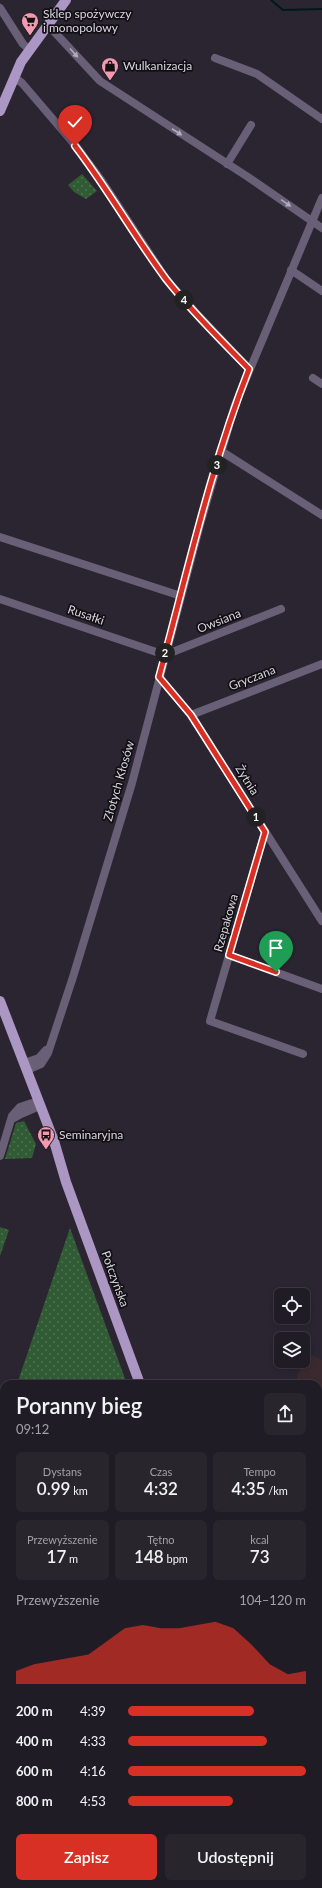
<!DOCTYPE html>
<html lang="pl">
<meta charset="utf-8">
<style>
body{margin:0;font-family:Lato,sans-serif;background:#28252d;color:#f1f3f6;height:100vh;display:flex;flex-direction:column;font-size:15px;white-space:nowrap}
*{box-sizing:border-box;margin:0}
p{font-size:13px;color:#a2a1a7}
.icon{flex:none;width:22px;height:22px;fill:none;stroke:currentColor;stroke-width:2;stroke-linecap:round;stroke-linejoin:round}
.map{position:relative;flex:1;overflow:hidden}
.panel{position:absolute;left:0px;top:1380px;width:322px;height:508px;display:flex;flex-direction:column;background:#201c25;border-radius:12px 12px 0 0;box-shadow:0 2px 6px #0003,0 0 0 1px #3d3a42}
.panel>*{flex:none}
.tools{position:absolute;left:274px;top:1288px;display:grid;gap:8px}
.tools a{display:grid;place-items:center;width:36px;height:36px;border-radius:6px;background:#201c25;box-shadow:0 2px 6px #0003,0 0 0 1px #3d3a42;font-size:20px}
.pin{position:absolute;display:grid;place-items:center;width:34px;height:34px;color:#fff;margin:-41px -17px;border-radius:50% 50% 50% 0;rotate:-45deg;box-shadow:0 0 4px #0007}
.pin .icon{rotate:45deg}
.km{position:absolute;width:20px;height:20px;margin:-10px;border-radius:50%;background:#222;color:#fff;font-size:11px;line-height:20px;text-align:center}
.round{display:grid;place-items:center;flex:none;width:42px;height:42px;border-radius:6px;background:#28252d}
.headline{display:flex;align-items:center;justify-content:space-between;height:68px;padding:0 16px}
h1{font-size:22px;font-weight:600;line-height:30px}
.metrics{display:grid;grid-template-columns:repeat(3,1fr);gap:6px;height:68px;padding:4px 16px}
.metrics div{display:grid;align-content:center;border-radius:6px;background:#28252d;text-align:center}
.metrics b{font-size:17px;font-weight:600}
.metrics small{font-size:11px;font-weight:400}
.metrics p{font-size:11px}
.chart{height:112px;padding:8px 16px}
.chart p{display:flex;justify-content:space-between}
.chart svg{width:100%;height:72px;margin-top:4px;fill:#d93025;opacity:.7}
.primary-button{display:flex;gap:8px;margin-top:auto;padding:8px 16px}
.primary-button a{flex:1;height:46px;border-radius:6px;background:#d93025;color:#fff;font-size:16px;font-weight:600;line-height:46px;text-align:center}
.primary-button a+a{background:#28252d;color:#f1f3f6}
ul{padding:0 16px;list-style:none;font-size:13px}
li{display:grid;grid-template-columns:64px 48px 1fr;align-items:center;height:30px}
li i{height:10px;border-radius:5px;background:#d93025}
.map>svg:first-child{display:block}
</style>
<div class="map">
<svg width="322" height="1888" viewBox="0 0 322 1888">
<defs>
<pattern id="grass-dots" width="8" height="8" patternUnits="userSpaceOnUse"><rect width="8" height="8" fill="#315b35"/><path d="M2 2h.1M6 6h.1" fill="none" stroke="#4e7252" stroke-width="1.8" stroke-linecap="round"/></pattern>
</defs>
<rect width="100%" height="100%" fill="#2a2531"/>
<!-- commercial -->
<path fill="#3d2927" d="M 318,1569 L 322,1571 L 322,1675 L 319,1687 Z"/>
<!-- industrial -->
<path fill="#3b2930" d="M 305,1352 L 322,1360 L 322,1480 L 318,1493 L 318,1384 L 295,1384 Z"/>
<!-- grass -->
<path fill="url(#grass-dots)" d="M 82,174 L 97,191 L 86,199 L 74,192 L 68,185 Z
M 24,1121 L 36,1144 L 32,1158 L 5,1159 L 16,1123 Z
M 0,1227 L 9,1230 L 0,1256 Z
M 70,1228 L 127,1384 L 17,1384 Z
M 4,1422 L 4,1884 L 199,1884 L 194,1888 L 0,1888 L 0,1434 Z"/>
<g fill="none" stroke-linecap="round" stroke-linejoin="round">
<!-- stream -->
<path stroke="#00191d" stroke-width="2" d="M 271,0 L 283,10 L 322,9"/>
<!-- minor -->
<path stroke="#695f76" stroke-width="8" d="M 0,8 L 23,44 L 30,50
M 48,25 L 100,81 L 248,177 L 322,228
M 215,58 L 257,74 L 322,119
M 14,77 L 22,83 L 75,145 L 101,180 L 166,279 L 195,312 L 249,369
M 227,164 L 251,125
M 291,270 L 322,291
M 313,378 L 322,384
M 221,451 L 322,515
M 0,537 L 181,596
M 0,599 L 165,655 L 281,609
M 159,677 L 191,715 L 322,921
M 191,715 L 322,664
M 265,832 L 210,1021 L 303,1054
M 229,955 L 322,989
M 24,1063 L 39,1058 L 46,1050
M 27,1070 L 41,1064 L 48,1053 L 73,977 L 132,783 L 201,521 L 235,405 L 322,198
M 14,1118 L 21,1114 L 35,1108
M 0,1156 L 12,1116 L 20,1107 L 32,1103
M 318,1506 L 322,1492"/>
<!-- major -->
<path stroke="#ab96c4" stroke-width="10" d="M 0,111 L 21,62 L 66,0
M 0,1001 L 54,1141 L 66,1182 L 140,1384
M 318,1802 L 322,1809"/>
</g>
<!-- one-way arrows -->
<defs><path id="oneway-solid" d="M-6-.8H1V-3.2L6.5 0L1 3.2V.8H-6Z"/></defs>
<g fill="#b2acba">
<use href="#oneway-solid" transform="translate(74 53) rotate(48)"/>
<use href="#oneway-solid" transform="translate(177 132) rotate(33)"/>
<use href="#oneway-solid" transform="translate(286 203) rotate(34)"/>
</g>
<g fill="none" stroke-linecap="round" stroke-linejoin="round">
<!-- route casing -->
<g stroke="#fff" stroke-width="8">
<path id="route" d="M 75,146 C 108,189 134,236 166,279 C 191,311 221,340 249,369 C 210,468 187,574 159,677 L 191,715 L 265,832 L 229,955 L 276,972"/>
</g>
<!-- route -->
<use href="#route" stroke="#d93025" stroke-width="5"/>
</g>
<!-- icons -->
<defs>
<g id="supermarket-pin" transform="scale(0.9)"><path d="M0 17L-7.5 6A9.5 9.5 0 1 1 7.5 6Z" fill="#f19ab1" stroke="#120f15"/><path d="M-6-5.5h2.5l.6 2H6L4.5 2H-2.5L-4.4-4H-6ZM-1.5 3.2a1.3 1.3 0 1 0 .1 0ZM3 3.2a1.3 1.3 0 1 0 .1 0Z" fill="#111"/></g>
<g id="shop-pin" transform="scale(0.9)"><path d="M0 17L-7.5 6A9.5 9.5 0 1 1 7.5 6Z" fill="#f19ab1" stroke="#120f15"/><path d="M-5-2.5h2.3a2.7 3.5 0 0 1 5.4 0H5L5.5 6h-11ZM-1.5-2.5h3a1.5 2.3 0 0 0-3 0Z" fill="#111"/></g>
<g id="bus-pin" transform="scale(0.9)"><path d="M0 17L-7.5 6A9.5 9.5 0 1 1 7.5 6Z" fill="#f19ab1" stroke="#120f15"/><path d="M-5-6H5V4H4V6H2V4H-2V6H-4V4H-5ZM-3.5-4V0h7V-4ZM-3.5 1.2v1.5H-2V1.2ZM2 1.2v1.5H3.5V1.2Z" fill="#111"/></g>
</defs>
<g fill-rule="evenodd">
<use href="#supermarket-pin" x="30" y="21"/>
<use href="#shop-pin" x="110" y="66"/>
<use href="#bus-pin" x="46" y="1135"/>
</g>
<g text-anchor="middle" stroke-width="3.5" stroke-linejoin="round" paint-order="stroke">
<!-- poi labels -->
<g font-size="12" fill="#d9d6de" stroke="#120f15" text-anchor="start">
<text x="43" y="18">Sklep spożywczy<tspan x="43" dy="14">i monopolowy</tspan></text>
<text x="123" y="70">Wulkanizacja</text>
<text x="59" y="1139">Seminaryjna</text>
</g>
<!-- street labels -->
<g font-size="12" fill="#d9d6de" stroke="#120f15">
<text transform="translate(86 615) rotate(19)" y="4">Rusałki</text>
<text transform="translate(219 621) rotate(-22)" y="4">Owsiana</text>
<text transform="translate(252 678) rotate(-21)" y="4">Gryczana</text>
<text transform="translate(247 780) rotate(58)" y="4">Żytnia</text>
<text transform="translate(119 781) rotate(-74)" y="4">Złotych Kłosów</text>
<text transform="translate(226 923) rotate(-74)" y="4">Rzepakowa</text>
<text transform="translate(115 1279) rotate(70)" y="4">Połczyńska</text>
</g>
</g>
</svg>
<div class="tools">
<a><svg class="icon" aria-label="locate" viewBox="0 0 24 24"><circle cx="12" cy="12" r="6"/><path d="M12 2v4M12 18v4M2 12h4M18 12h4"/></svg></a>
<a><svg class="icon" aria-label="layers" viewBox="0 0 24 24"><path d="M12 4l9 5-9 5-9-5zM3 14l9 5 9-5"/></svg></a>
</div>
<div class="pin" style="left:276px;top:972px;background:#1e9e55"><svg class="icon" aria-label="arrive" viewBox="0 0 24 24"><path d="M6 21V4h12l-3 4 3 4H6"/></svg></div>
<div class="pin" style="left:75px;top:146px;background:#d93025"><svg class="icon" aria-label="check" viewBox="0 0 24 24"><path d="M5 12l5 5 9-10"/></svg></div>
<b class="km" style="left:256px;top:817px">1</b>
<b class="km" style="left:165px;top:653px">2</b>
<b class="km" style="left:217px;top:465px">3</b>
<b class="km" style="left:184px;top:300px">4</b>
<section class="panel">
<div class="headline"><div><h1>Poranny bieg</h1><p>09:12</p></div><a class="round"><svg class="icon" aria-label="share" viewBox="0 0 24 24"><path d="M12 15V3M7 8l5-5 5 5M5 13v7h14v-7"/></svg></a></div>
<div class="metrics">
<div><p>Dystans</p><b>0.99<small> km</small></b></div>
<div><p>Czas</p><b>4:32</b></div>
<div><p>Tempo</p><b>4:35<small> /km</small></b></div>
</div>
<div class="metrics">
<div><p>Przewyższenie</p><b>17<small> m</small></b></div>
<div><p>Tętno</p><b>148<small> bpm</small></b></div>
<div><p>kcal</p><b>73</b></div>
</div>
<div class="chart"><p><span>Przewyższenie</span>104–120 m</p>
<svg viewBox="0 0 160 44" preserveAspectRatio="none"><path d="M0 44V36L10 32L20 30L30 28L40 26L50 18L60 10L70 8L80 10L90 10L100 8L110 6L120 10L130 20L140 32L150 38L160 36V44z"/></svg>
</div>
<ul>
<li><b>200 m</b>4:39<i style="width:71%"></i></li>
<li><b>400 m</b>4:33<i style="width:78%"></i></li>
<li><b>600 m</b>4:16<i style="width:100%"></i></li>
<li><b>800 m</b>4:53<i style="width:59%"></i></li>
</ul>
<div class="primary-button"><a>Zapisz</a><a>Udostępnij</a></div>
</section>
</div>
